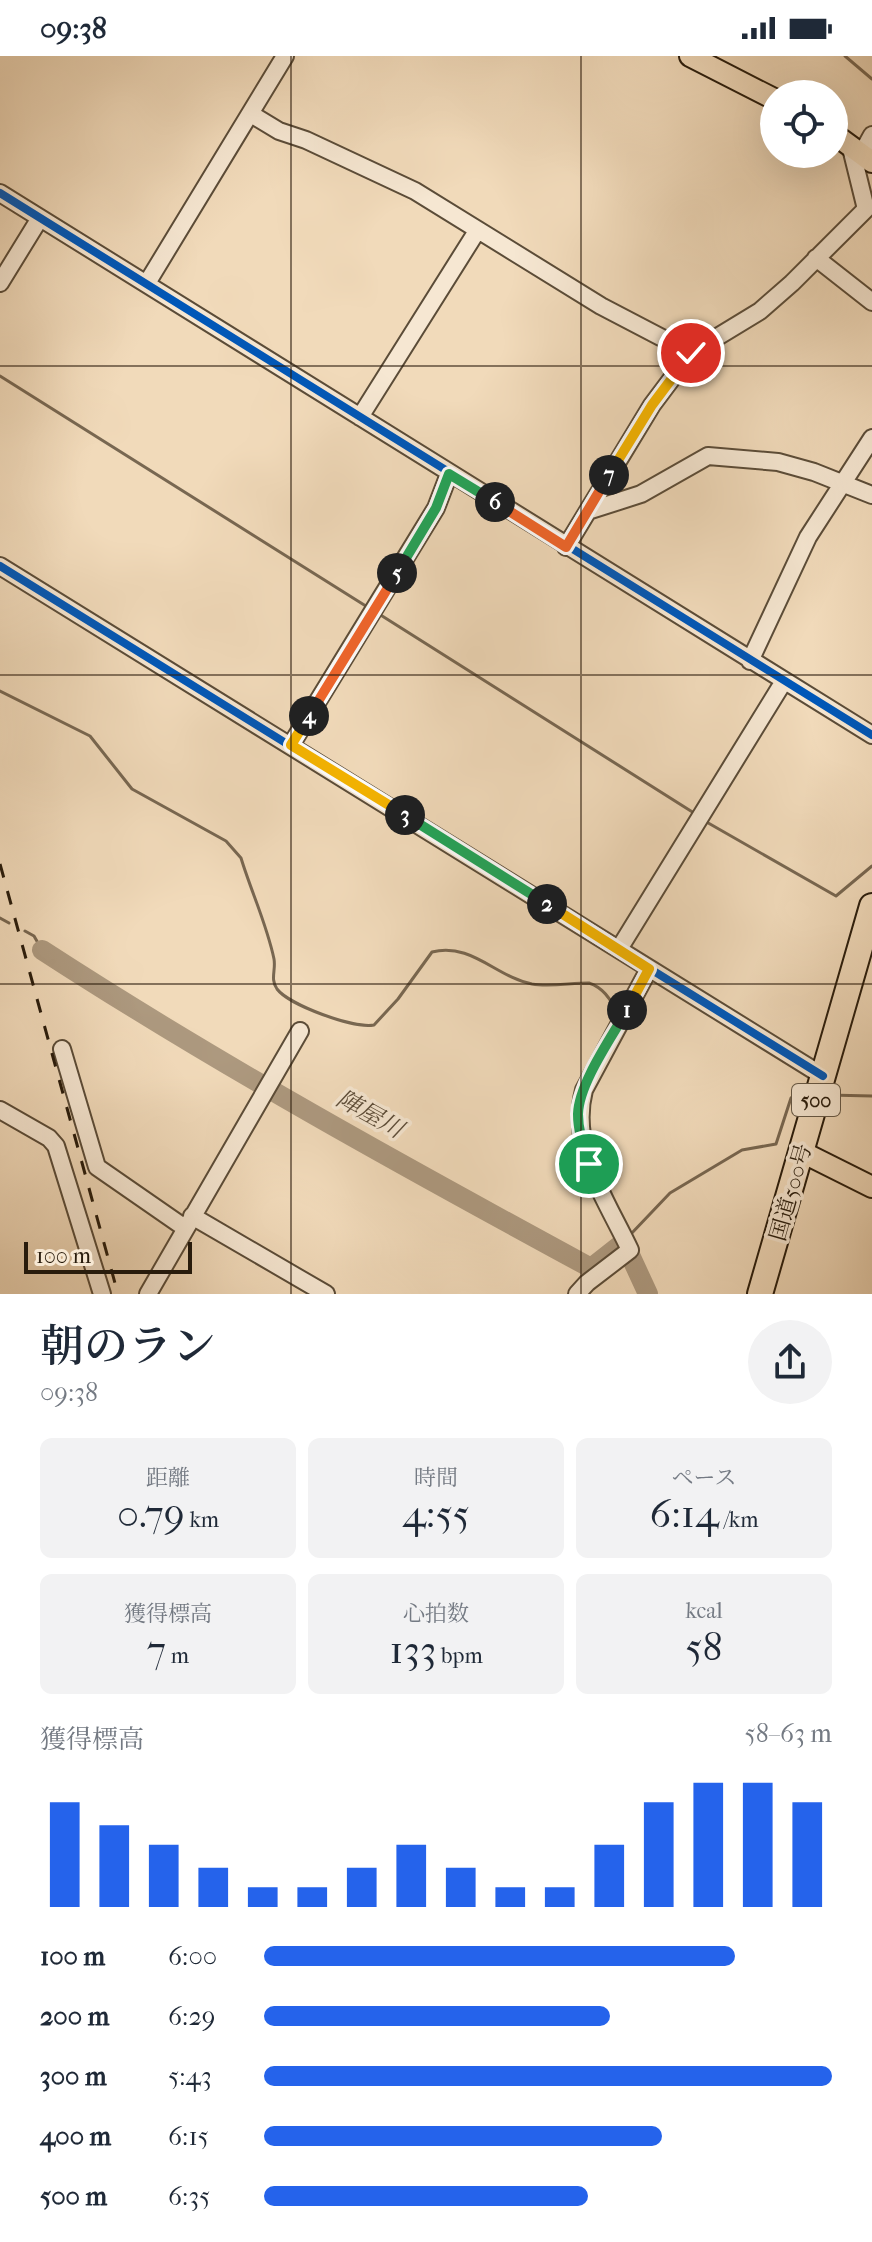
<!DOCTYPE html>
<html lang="ja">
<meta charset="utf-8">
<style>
body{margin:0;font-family:"IM FELL French Canon","Noto Serif JP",serif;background:#f2f2f3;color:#1f2937;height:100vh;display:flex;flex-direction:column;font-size:30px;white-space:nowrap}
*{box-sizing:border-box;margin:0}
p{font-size:26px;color:#747a83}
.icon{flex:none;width:44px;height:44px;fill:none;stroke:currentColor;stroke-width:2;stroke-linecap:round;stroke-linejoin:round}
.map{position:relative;height:1238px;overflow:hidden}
.panel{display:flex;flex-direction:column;background:#fff;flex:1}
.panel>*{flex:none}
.buttons{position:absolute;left:760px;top:24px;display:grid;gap:16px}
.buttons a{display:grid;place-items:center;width:88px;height:88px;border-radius:50%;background:#fff;box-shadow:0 8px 32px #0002;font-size:40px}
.scale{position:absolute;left:24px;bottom:20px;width:168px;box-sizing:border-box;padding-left:8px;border:4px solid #291c0c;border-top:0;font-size:22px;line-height:28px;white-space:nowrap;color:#291c0c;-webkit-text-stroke:6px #f6e7d2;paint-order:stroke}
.pin{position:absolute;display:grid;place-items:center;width:68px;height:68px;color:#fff;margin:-34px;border:4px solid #fff;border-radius:50%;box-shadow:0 2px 8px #0007}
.km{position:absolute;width:40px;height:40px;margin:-20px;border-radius:50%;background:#222;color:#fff;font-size:22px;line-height:40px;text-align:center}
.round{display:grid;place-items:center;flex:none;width:84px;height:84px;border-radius:42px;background:#f2f2f3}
.headline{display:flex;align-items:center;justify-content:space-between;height:136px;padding:0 40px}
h1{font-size:44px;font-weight:600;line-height:60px}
.figures{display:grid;grid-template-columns:repeat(3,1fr);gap:12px;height:136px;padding:8px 40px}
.figures div{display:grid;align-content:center;border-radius:12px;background:#f2f2f3;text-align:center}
.figures b{font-size:40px;font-weight:600}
.figures small{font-size:22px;font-weight:400}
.figures p{font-size:22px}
.chart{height:224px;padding:16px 40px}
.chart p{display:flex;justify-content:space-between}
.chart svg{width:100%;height:144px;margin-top:8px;stroke:#2563eb;stroke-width:6}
ul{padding:0 40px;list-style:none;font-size:26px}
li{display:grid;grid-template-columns:128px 96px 1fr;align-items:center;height:60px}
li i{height:20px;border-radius:10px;background:#2563eb}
.status{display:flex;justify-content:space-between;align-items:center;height:56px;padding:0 40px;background:#fff;direction:ltr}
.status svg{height:22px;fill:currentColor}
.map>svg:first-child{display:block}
</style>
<div class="status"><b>09:38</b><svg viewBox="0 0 49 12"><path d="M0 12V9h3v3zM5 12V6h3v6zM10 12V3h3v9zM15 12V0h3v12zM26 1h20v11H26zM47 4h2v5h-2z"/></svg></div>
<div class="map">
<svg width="872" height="1238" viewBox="0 0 872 1238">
<rect width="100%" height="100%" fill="#f1daba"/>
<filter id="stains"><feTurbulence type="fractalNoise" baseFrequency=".0025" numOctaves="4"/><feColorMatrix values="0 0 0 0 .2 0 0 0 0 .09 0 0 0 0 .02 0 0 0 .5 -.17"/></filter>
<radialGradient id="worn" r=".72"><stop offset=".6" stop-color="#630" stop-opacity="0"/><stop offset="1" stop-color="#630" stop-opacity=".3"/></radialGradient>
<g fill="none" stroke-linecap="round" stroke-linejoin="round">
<!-- stream -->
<path stroke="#786751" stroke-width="3" d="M 845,0 L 872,23
M 0,320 L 369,552
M 379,558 L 694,757
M 0,635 L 90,680 L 132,733 L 226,785 L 241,802 C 251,835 267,869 274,903 C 276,914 270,923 277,933 C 289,949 354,973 374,969 L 398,943 L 432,896 C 471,886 496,921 532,928 C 550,931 570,927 589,927 C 604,932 612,944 617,959
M 703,764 L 836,840 L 872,810
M 0,862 L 9,867
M 25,875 L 34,880 L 42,894
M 828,1039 L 872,1040
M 630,1179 L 670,1137 L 742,1094 L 776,1088 L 791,1042 L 794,1039 L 808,1039"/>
<!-- river -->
<path stroke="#ad997f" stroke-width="20" d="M 42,894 C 219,1009 405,1111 591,1212 L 624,1186 L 648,1238"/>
<!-- minor casing -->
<g stroke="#5b4c38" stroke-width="20">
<path id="minor" d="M 251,58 L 279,75 L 306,84 L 415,135 L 601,250 L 691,297
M 862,97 L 872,79
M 0,137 L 872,679
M 816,202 L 872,246
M 0,227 L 40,162
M 147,227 L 285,0
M 360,361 L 477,175
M 588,455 L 641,438 L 708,400 L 778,406 L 814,416 L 872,439
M 566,491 L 652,349 L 691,297 L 760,255 L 792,227 L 866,153 L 850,88
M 0,510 L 823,1020
M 750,605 L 808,481 L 872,382
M 291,689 L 436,452 L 449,418
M 619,893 L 784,625
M 62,993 L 97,1111 L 185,1172
M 0,1054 L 49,1082 L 56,1090 L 102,1238
M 192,1160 L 326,1238
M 148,1238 L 300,975
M 577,1238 L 587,1227 L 630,1194 C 606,1143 569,1092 584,1034 L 649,913"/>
</g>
<!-- major casing -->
<g stroke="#291c0c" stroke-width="24">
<path id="major" d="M 690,0 L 774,43
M 834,78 L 872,106
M 802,1096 L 872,1131"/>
</g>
<!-- highway casing -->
<g stroke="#291c0c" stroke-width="28">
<path id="highway" d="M 760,1238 L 872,850"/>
</g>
<!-- minor -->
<use href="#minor" stroke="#f6e7d2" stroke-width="16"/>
<!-- major -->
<use href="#major" stroke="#f1daba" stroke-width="20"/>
<!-- highway -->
<use href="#highway" stroke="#f1daba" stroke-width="24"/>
<!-- rail -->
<path stroke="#291c0c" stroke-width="3" stroke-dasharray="14 14" stroke-linecap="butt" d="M 0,808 L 118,1238"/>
<!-- cycleway casing -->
<g stroke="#f6e7d2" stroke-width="13">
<path id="cycleway" d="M 0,137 L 872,679
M 0,510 L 823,1020"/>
</g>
<!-- cycleway -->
<use href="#cycleway" stroke="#0057b8" stroke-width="8"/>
</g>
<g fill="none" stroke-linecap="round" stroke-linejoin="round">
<!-- split-1 casing -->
<g stroke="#fff" stroke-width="16">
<path id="split-1" d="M 589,1108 C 584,1092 578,1076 578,1058 C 579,1027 612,981 627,954"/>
</g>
<!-- split-2 casing -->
<g stroke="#fff" stroke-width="16">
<path id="split-2" d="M 547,848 L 649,913 L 627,954"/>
</g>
<!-- split-3 casing -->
<g stroke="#fff" stroke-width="16">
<path id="split-3" d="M 405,759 L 547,848"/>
</g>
<!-- split-4 casing -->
<g stroke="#fff" stroke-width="16">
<path id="split-4" d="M 309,660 L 291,689 L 405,759"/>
</g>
<!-- split-5 casing -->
<g stroke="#fff" stroke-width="16">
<path id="split-5" d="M 309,660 L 397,517"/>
</g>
<!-- split-6 casing -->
<g stroke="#fff" stroke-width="16">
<path id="split-6" d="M 397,517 L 436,452 L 449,418 L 495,446"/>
</g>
<!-- split-7 casing -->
<g stroke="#fff" stroke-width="16">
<path id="split-7" d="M 495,446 L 566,491 L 609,419"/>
</g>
<!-- split-8 casing -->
<g stroke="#fff" stroke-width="16">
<path id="split-8" d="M 609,419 L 652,349 L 691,297"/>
</g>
<!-- split-1 -->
<use href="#split-1" stroke="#22a559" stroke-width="10"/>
<!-- split-2 -->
<use href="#split-2" stroke="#f5b400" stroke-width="10"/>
<!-- split-3 -->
<use href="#split-3" stroke="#22a559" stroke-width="10"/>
<!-- split-4 -->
<use href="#split-4" stroke="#f5b400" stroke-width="10"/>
<!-- split-5 -->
<use href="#split-5" stroke="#f0652b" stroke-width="10"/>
<!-- split-6 -->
<use href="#split-6" stroke="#22a559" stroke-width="10"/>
<!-- split-7 -->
<use href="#split-7" stroke="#f0652b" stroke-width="10"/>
<!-- split-8 -->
<use href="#split-8" stroke="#f5b400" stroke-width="10"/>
</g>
<!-- grid -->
<path fill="none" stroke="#291c0c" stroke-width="2" stroke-opacity="0.55" d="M 291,0 L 291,1238M 581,0 L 581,1238M 0,310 L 872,310M 0,619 L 872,619M 0,928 L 872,928"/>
<g text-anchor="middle" stroke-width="7" stroke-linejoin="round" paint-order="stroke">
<!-- shield labels -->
<rect fill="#f6e7d2" stroke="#665947" stroke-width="2" x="792" y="1028" width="48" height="32" rx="6"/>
<g font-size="20" font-weight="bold" fill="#291c0c">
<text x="816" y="1051">500</text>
</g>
<!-- street labels -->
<g font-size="22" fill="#291c0c" stroke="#f6e7d2">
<text transform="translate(790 1136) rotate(-74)" y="8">国道500号</text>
</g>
<!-- water labels -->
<g font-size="24" font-style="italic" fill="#5e4e3a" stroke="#f6e7d2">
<text transform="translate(370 1058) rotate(29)" y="8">陣屋川</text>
</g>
</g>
<rect width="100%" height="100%" filter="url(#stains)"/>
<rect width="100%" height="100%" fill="url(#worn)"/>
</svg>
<div class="buttons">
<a><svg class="icon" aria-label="locate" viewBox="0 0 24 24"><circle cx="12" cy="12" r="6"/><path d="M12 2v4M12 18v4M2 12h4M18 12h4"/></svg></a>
</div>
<div class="scale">100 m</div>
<div class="pin" style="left:589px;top:1108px;background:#1e9e55"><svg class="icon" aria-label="arrive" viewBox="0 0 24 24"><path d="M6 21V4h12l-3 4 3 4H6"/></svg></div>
<div class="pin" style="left:691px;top:297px;background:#d93025"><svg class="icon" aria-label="check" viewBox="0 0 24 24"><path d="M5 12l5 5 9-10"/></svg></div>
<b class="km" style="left:627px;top:954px">1</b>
<b class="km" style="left:547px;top:848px">2</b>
<b class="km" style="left:405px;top:759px">3</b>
<b class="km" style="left:309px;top:660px">4</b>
<b class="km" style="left:397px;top:517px">5</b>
<b class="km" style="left:495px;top:446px">6</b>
<b class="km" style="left:609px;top:419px">7</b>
</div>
<section class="panel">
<div class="headline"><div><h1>朝のラン</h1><p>09:38</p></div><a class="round"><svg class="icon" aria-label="share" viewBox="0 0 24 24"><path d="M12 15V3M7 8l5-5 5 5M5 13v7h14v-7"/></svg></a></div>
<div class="figures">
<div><p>距離</p><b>0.79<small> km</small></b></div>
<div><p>時間</p><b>4:55</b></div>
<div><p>ペース</p><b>6:14<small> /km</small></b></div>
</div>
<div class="figures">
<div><p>獲得標高</p><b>7<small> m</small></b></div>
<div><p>心拍数</p><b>133<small> bpm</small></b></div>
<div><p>kcal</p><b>58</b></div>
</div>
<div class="chart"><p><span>獲得標高</span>58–63 m</p>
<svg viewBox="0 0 160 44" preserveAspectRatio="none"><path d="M5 44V12M15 44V19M25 44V25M35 44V32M45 44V38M55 44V38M65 44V32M75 44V25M85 44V32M95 44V38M105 44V38M115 44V25M125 44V12M135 44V6M145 44V6M155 44V12"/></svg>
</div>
<ul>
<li><b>100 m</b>6:00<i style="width:83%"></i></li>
<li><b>200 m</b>6:29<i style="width:61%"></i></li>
<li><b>300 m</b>5:43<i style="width:100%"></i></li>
<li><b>400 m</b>6:15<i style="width:70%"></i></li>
<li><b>500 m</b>6:35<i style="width:57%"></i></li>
</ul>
</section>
